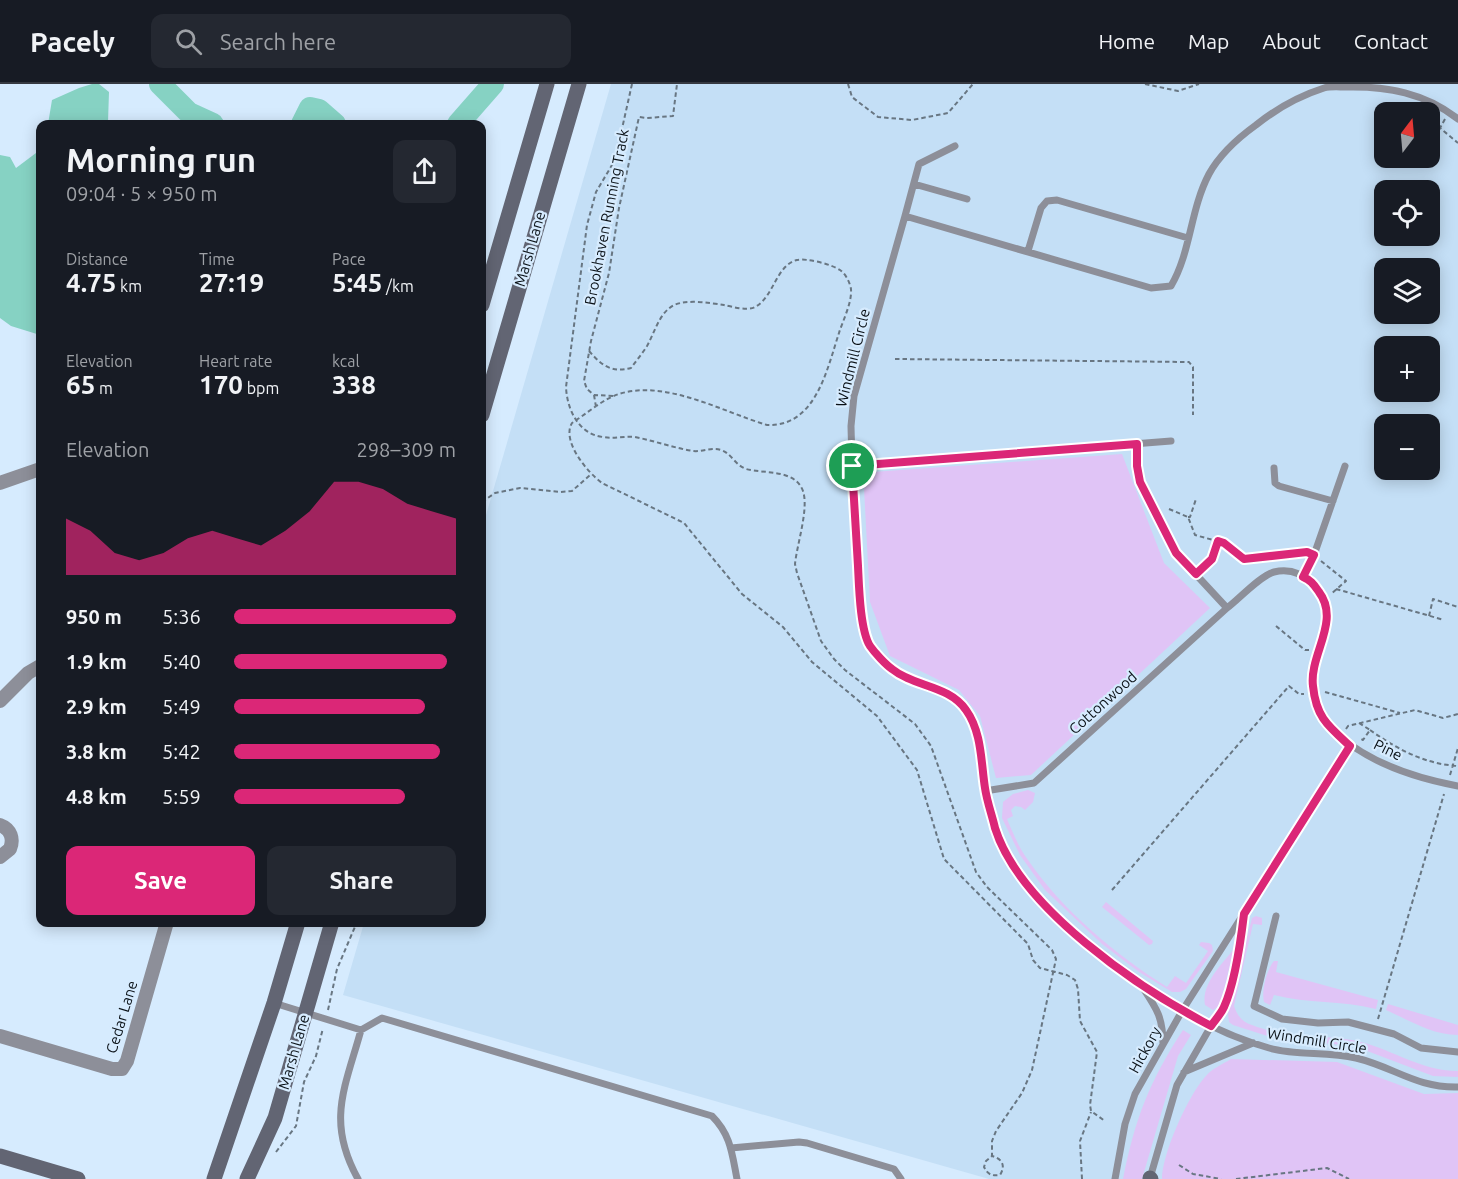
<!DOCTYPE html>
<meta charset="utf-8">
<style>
body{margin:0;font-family:Ubuntu,sans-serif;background:#242831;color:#f1f3f6;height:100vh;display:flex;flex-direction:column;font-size:22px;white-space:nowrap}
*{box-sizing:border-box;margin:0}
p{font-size:20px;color:#9ea1a6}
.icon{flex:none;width:33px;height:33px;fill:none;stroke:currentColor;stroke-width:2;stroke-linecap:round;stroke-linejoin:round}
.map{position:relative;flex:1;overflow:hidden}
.side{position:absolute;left:36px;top:36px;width:450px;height:807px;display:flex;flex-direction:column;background:#171b24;border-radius:12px;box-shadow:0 3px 15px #0003}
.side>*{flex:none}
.needle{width:39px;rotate:16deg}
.buttons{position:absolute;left:1374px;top:18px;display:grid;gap:12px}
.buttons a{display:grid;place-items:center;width:66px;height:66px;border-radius:12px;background:#171b24;box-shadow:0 3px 15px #0003;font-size:30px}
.pin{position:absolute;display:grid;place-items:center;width:51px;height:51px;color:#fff;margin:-26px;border:3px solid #fff;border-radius:50%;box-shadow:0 2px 6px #0007}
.round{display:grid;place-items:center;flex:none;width:63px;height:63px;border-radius:12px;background:#242831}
.overview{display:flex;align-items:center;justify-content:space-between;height:102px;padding:0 30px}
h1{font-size:33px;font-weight:600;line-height:45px}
.metrics{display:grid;grid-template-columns:repeat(3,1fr);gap:9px;height:102px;padding:6px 30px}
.metrics div{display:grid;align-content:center}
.metrics b{font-size:26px;font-weight:600}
.metrics small{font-size:16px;font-weight:400}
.metrics p{font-size:16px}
.chart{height:168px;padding:12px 30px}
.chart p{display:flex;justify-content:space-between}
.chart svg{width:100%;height:108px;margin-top:6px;fill:#db2777;opacity:.7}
.action{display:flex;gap:12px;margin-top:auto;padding:12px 30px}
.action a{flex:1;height:69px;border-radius:12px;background:#db2777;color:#fff;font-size:24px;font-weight:600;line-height:69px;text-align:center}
.action a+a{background:#242831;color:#f1f3f6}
ul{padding:0 30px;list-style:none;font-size:20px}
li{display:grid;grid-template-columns:96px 72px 1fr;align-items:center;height:45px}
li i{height:15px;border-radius:8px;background:#db2777}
header{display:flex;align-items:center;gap:36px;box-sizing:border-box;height:84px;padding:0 30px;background:#171b24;border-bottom:2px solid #363941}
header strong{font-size:28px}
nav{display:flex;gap:33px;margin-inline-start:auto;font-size:21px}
.search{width:420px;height:54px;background:#242831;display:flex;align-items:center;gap:15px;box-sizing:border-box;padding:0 21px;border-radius:12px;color:#9ea1a6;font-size:22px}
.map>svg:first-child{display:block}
</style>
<header>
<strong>Pacely</strong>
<div class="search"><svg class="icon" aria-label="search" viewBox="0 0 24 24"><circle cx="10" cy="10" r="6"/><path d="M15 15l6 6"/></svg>Search here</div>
<nav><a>Home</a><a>Map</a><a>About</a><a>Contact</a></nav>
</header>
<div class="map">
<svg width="1458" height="1095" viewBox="0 0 1458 1095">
<rect width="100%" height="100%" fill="#d6ebfe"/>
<!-- built -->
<path fill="#c4dff6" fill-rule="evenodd" d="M 611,0 L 1458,0 L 1458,1095 L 989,1095 L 343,911 L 364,839 L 482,838 L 482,445 ZM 1384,28 L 1430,28 L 1430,74 L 1384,74 ZM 1384,106 L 1430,106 L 1430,152 L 1384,152 ZM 1384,184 L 1430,184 L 1430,230 L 1384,230 ZM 1384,262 L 1430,262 L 1430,308 L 1384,308 ZM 1384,340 L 1430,340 L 1430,386 L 1384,386 Z"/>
<!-- green -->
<path fill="#e0c4f6" d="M 1122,370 L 1164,479 L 1210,524 L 1031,691 L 996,694 L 980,632 L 959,606 L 890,572 L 870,518 L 864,404 L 873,388 Z
M 1028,706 L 1035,709 L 1033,718 L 1025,726 L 1021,723 L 1015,722 L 1011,726 L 1013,732 L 1007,735 C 1013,749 1019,764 1028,776 C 1062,826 1116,871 1167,903 L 1175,892 L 1186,899 L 1208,867 L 1199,861 L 1201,858 L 1209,859 L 1212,861 L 1213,867 L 1186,905 L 1180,908 L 1172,908 L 1139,888 L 1102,860 L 1045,806 L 1020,771 L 1002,734 L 1003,718 L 1013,710 Z
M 1106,818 L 1153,857 L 1152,860 L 1149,861 L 1102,823 Z
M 1256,832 L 1262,834 L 1262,841 L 1253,840 L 1234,922 C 1237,931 1242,938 1252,941 C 1287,955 1317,950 1352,956 C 1390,963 1419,987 1458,987 L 1458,993 L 1433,992 L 1354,962 L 1277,955 L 1233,941 L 1229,938 L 1228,930 L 1252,834 Z
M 1234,865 L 1220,921 L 1213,926 L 1205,921 C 1201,900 1222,880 1234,865 Z
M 1274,877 L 1278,877 L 1276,888 L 1378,916 L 1376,925 C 1341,916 1308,920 1274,911 L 1270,921 L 1264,918 C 1261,907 1267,885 1274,877 Z
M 1388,920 L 1458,941 L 1458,951 C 1432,951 1409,936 1386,926 Z
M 1183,946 L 1191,951 L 1178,972 L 1142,1095 L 1123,1095 C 1135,1035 1149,998 1183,946 Z
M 1231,975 L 1337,978 L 1424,1010 L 1458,1009 L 1458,1095 L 1162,1095 C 1162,1070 1188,1012 1205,993 C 1211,985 1223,980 1231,975 Z"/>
<!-- water -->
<path fill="#86d2c3" d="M 92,0 L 99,0 L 109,8 L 108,38 L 112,40 L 48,40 L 52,16 L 79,4 Z
M 40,66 L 40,251 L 11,242 L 0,234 L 0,71 L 10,73 L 16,84 Z"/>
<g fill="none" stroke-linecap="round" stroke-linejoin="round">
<!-- river -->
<path stroke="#86d2c3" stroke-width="22" d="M 160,0 L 189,29 L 213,40
M 302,40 L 310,24 L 319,26 L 335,40
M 458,40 L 493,0"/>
<!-- path -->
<path stroke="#687682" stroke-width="2" stroke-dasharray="4.5 3" stroke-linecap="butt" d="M 632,0 L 615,76 L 596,108 L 587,141 L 566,303 C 567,325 578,350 603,353 C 614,355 624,352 635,353 C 655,357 674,364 693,367 C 703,368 712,363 721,366 C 731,369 735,381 746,385 C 765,390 795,385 803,407 C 809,425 797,460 795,480 L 797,489 L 821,557 L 834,575 L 845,586 L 915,640 L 931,662 L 976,788 L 987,803 L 1052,866 L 1056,875 L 1032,986 L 1022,1009 L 996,1047 L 992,1057 L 992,1072 L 986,1077 L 984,1083 C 988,1091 992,1092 1000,1091 C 1006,1081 1002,1075 992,1072
M 848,0 L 852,13 L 878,33 L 912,36 L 948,29 L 973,0
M 1145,0 L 1178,7 L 1199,0
M 1445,35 L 1440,44 L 1458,59
M 589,267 C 602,282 612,289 631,284 C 636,277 642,270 647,262 C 655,248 659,229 674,221 C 688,215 710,219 724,221 C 733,223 747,227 755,223 C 774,213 776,181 797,176 C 807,174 831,180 840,186 C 846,190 850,199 851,205 C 852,219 843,236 839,249 C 827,285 816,343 767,341 C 723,328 665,295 619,310 C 603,315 586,330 572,339 C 561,357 588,389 602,399 L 684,439 L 742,510 L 783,543 L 812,578 L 877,632 L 917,686 L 944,775 L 1028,860 L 1033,876 L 1040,884 L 1067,891 L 1075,896 L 1078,905 L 1080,937 L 1097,968 L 1090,1021 L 1091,1027 L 1105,1037
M 895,275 L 1189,278 L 1193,283 L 1193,331
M 594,311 L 596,323
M 613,312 L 594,311 L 587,305 L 584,297 L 591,257 L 609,189 L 619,124 L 639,33 L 647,34 L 673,32 L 677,0
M 482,418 L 495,409 L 520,404 L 560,408 L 572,407 L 590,391
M 1169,425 L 1188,433 L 1195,451 L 1224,459 L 1244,475 L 1303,468
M 1188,433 L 1190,433 L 1196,415
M 1321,477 L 1346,497 L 1331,510
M 1202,485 L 1212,475 L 1219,457
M 1336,505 L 1444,536
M 1429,532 L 1433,515 L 1458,523
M 1276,542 L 1305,566 L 1309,566
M 1325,608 L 1400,629
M 1359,639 L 1370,646 L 1363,656 L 1361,655
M 1346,645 L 1348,642 L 1415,626 L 1443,634 L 1458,630
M 1370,646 C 1397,665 1424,680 1458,682
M 1450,691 L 1458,664
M 1112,806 L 1289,602 L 1299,610 L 1304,610
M 328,926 L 337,885 L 357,838
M 1378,935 L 1444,710
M 276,1068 L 296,1042 L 304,998 L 316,972 L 323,944
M 1179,1081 L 1193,1090 L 1221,1095
M 1082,1095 L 1080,1057 L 1091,1028
M 1236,1095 L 1327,1084 L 1349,1095"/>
<!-- lane -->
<path stroke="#8d8f99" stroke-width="7" d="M 1458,35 C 1425,9 1387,2 1346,3 C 1339,3 1331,2 1324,4 C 1299,12 1276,25 1256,41 C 1238,54 1220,70 1209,90 C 1190,126 1191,168 1171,202 L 1151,204 L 905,132 L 854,312 L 851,342 C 852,388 855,434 858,480 C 859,503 859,539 869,560 C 873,568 883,577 890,583 C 911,604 952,600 968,628 C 982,653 980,680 985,708 C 990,733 1000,757 1012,779 C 1029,810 1058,835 1085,857 C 1140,902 1200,945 1269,964 C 1297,972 1327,967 1356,974 C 1394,983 1416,1004 1458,1003
M 914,100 L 967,115
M 905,132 L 919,80 L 955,62
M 1028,167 L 1041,124 L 1047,117 L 1057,116 L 1188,154
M 1137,360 L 1137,382 L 1140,398 L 1176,469 L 1227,524 C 1239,515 1261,491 1274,488 C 1304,481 1327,509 1327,536 C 1327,543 1324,552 1322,558 C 1314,586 1307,611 1324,638 C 1327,643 1333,647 1337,650 C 1371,680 1415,694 1458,702
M 852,382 L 1171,357
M 1274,384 L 1275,399 L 1279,402 L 1333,417
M 1303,493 L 1314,471 L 1345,382
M 985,707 L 1034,699 L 1227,524
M 1276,832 L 1254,922 L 1282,935 L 1318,939 L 1348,938 L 1394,950 L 1421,964 L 1458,968
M 1143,904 C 1157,925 1163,934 1163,960
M 274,919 L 361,946 C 345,1004 326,1037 358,1095
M 361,946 L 382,934 L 712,1032 C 731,1051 732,1070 737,1095
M 1184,988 L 1253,959
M 731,1064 L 799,1058 L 807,1059 L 894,1085 L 901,1095
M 1150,1094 L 1177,1001 L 1211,942 L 1224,924 L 1227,914 L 1241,853 L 1243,833
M 1115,1095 L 1125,1040 L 1135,1010 L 1182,927 L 1350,662"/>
<!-- street -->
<path stroke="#8d8f99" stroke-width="14" d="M 0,399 L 40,385
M 0,617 L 28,589 L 40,582
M 0,741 C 11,745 14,755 10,765 L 0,773
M 0,952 L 112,985 L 122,985 L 127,977 L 167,838"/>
<!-- secondary -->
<path stroke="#626573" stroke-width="15" d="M 482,221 L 547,0
M 482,331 L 579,0
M 0,1072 L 78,1095
M 1150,1094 L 1151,1095
M 214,1095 L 274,919 L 298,838
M 247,1095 L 275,1034 L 332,838"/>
</g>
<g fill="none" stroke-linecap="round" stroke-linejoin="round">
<!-- route casing -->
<g stroke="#fff" stroke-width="12">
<path id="route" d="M 1137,360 L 1137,382 L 1140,398 L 1176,469 L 1196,490 L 1212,475 L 1218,457 L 1224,459 L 1244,475 L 1307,468 L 1314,471 L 1303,493 C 1311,496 1314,501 1319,508 C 1341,537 1309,571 1313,602 C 1316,633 1328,642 1350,662 L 1244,830 C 1241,855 1234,901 1224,923 C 1221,930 1215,936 1211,942 C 1140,905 1020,824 995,744 C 992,731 987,718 985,704 C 981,679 982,648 966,626 C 949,601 914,603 892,585 C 885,580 875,569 870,562 C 860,546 859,502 858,482 C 856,449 854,416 852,382 Z"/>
</g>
<!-- route -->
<use href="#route" stroke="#db2777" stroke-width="8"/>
</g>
<g text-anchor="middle" stroke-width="4.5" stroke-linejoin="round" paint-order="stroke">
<!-- street labels -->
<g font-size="15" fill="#0a1117" stroke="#d6ebfe">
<text transform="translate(607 133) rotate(-79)" y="5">Brookhaven Running Track</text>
<text transform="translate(530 165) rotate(-74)" y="5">Marsh Lane</text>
<text transform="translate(853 274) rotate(-76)" y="5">Windmill Circle</text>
<text transform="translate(1103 619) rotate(-42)" y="5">Cottonwood</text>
<text transform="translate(1388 666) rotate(26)" y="5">Pine</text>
<text transform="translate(122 933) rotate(-73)" y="5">Cedar Lane</text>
<text transform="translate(1317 957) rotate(9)" y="5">Windmill Circle</text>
<text transform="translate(1145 966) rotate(-61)" y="5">Hickory</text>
<text transform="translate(294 968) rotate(-74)" y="5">Marsh Lane</text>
</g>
</g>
</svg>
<div class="buttons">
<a><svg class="needle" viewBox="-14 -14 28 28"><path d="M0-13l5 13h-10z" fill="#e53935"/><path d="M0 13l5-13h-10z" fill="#9ea1a6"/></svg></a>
<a><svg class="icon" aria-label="locate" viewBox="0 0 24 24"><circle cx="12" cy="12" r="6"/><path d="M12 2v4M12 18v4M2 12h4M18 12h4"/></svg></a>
<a><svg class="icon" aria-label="layers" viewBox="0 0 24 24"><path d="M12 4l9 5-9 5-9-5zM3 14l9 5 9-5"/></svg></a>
<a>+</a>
<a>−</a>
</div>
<div class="pin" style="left:852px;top:382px;background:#1e9e55"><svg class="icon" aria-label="arrive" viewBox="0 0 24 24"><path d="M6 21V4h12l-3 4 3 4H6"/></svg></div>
<section class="side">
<div class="overview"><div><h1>Morning run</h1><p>09:04 · 5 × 950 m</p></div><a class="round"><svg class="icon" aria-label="share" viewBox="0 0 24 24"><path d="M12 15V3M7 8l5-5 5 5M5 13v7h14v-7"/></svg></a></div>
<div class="metrics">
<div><p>Distance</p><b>4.75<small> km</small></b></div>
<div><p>Time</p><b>27:19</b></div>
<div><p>Pace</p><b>5:45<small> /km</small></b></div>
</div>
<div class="metrics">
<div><p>Elevation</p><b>65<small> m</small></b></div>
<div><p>Heart rate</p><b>170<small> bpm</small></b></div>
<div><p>kcal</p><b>338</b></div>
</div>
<div class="chart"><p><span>Elevation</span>298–309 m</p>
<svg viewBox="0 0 160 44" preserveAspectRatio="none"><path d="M0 44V21L10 26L20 35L30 38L40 35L50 29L60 26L70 29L80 32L90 26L100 18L110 6L120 6L130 9L140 15L150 18L160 21V44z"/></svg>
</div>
<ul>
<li><b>950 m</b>5:36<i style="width:100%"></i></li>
<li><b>1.9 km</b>5:40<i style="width:96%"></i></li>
<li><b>2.9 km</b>5:49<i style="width:86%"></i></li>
<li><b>3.8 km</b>5:42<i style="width:93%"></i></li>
<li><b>4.8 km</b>5:59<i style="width:77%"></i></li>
</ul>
<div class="action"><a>Save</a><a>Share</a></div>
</section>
</div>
